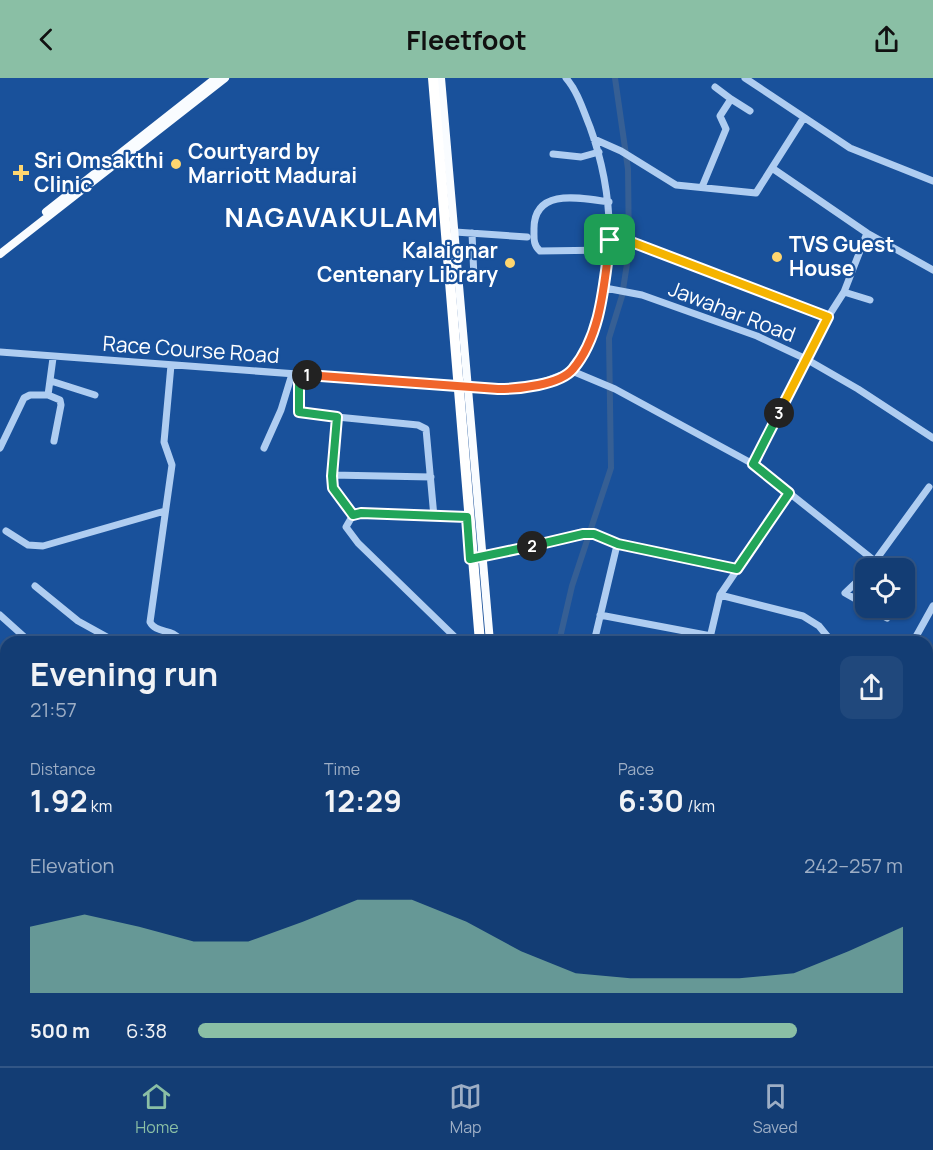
<!DOCTYPE html>
<meta charset="utf-8">
<style>
body{margin:0;font-family:Manrope,sans-serif;background:#20487c;color:#f1f3f6;height:100vh;display:flex;flex-direction:column;font-size:22px;white-space:nowrap}
*{box-sizing:border-box;margin:0}
p{font-size:20px;color:#9daec5}
.icon{flex:none;width:33px;height:33px;fill:none;stroke:currentColor;stroke-width:2;stroke-linecap:round;stroke-linejoin:round}
.map{position:relative;flex:1;overflow:hidden}
.sheet{position:absolute;left:0px;top:558px;width:933px;height:430px;display:flex;flex-direction:column;background:#133d74;border-radius:18px 18px 0 0;box-shadow:0 2px 4px #0004,0 0 0 2px #325686}
.sheet>*{flex:none}
.buttons{position:absolute;left:855px;top:480px;display:grid;gap:12px}
.buttons a{display:grid;place-items:center;width:60px;height:60px;border-radius:12px;background:#133d74;box-shadow:0 2px 4px #0004,0 0 0 2px #325686;font-size:30px}
.pin{position:absolute;display:grid;place-items:center;width:51px;height:51px;color:#fff;margin:-26px;border-radius:12px;box-shadow:0 3px 9px #0006}
.km{position:absolute;width:30px;height:30px;margin:-15px;border-radius:50%;background:#222;color:#fff;font-size:16px;line-height:30px;text-align:center}
.round{display:grid;place-items:center;flex:none;width:63px;height:63px;border-radius:12px;background:#20487c}
.headline{display:flex;align-items:center;justify-content:space-between;height:102px;padding:0 30px}
h1{font-size:33px;font-weight:700;line-height:45px}
.figures{display:grid;grid-template-columns:repeat(3,1fr);gap:9px;height:102px;padding:6px 30px}
.figures div{display:grid;align-content:center}
.figures b{font-size:30px;font-weight:700}
.figures small{font-size:16px;font-weight:400}
.figures p{font-size:16px}
.chart{height:168px;padding:12px 30px}
.chart p{display:flex;justify-content:space-between}
.chart svg{width:100%;height:108px;margin-top:6px;fill:#8abfa5;opacity:.7}
ul{padding:0 30px;list-style:none;font-size:20px}
li{display:grid;grid-template-columns:96px 72px 1fr;align-items:center;height:45px}
li i{height:15px;border-radius:8px;background:#8abfa5}
header{display:flex;justify-content:space-between;align-items:center;height:78px;padding:0 30px;background:#8abfa5;color:#111;font-size:27px;font-weight:700}
.tab-bar{display:flex;justify-content:space-around;align-items:center;height:84px;border-top:2px solid #325686;background:#133d74;font-size:16px;color:#9daec5}
.tab-bar a{display:grid;justify-items:center;gap:3px}
.tab-bar .selected{color:#8abfa5}
.map>svg:first-child{display:block}
</style>
<header><svg class="icon" aria-label="back" viewBox="0 0 24 24"><path d="M15 5l-7 7 7 7"/></svg>Fleetfoot<svg class="icon" aria-label="share" viewBox="0 0 24 24"><path d="M12 15V3M7 8l5-5 5 5M5 13v7h14v-7"/></svg></header>
<div class="map">
<svg width="933" height="988" viewBox="0 0 933 988">
<rect width="100%" height="100%" fill="#19519b"/>
<g fill="none" stroke-linecap="round" stroke-linejoin="round">
<!-- canal -->
<path stroke="#365f94" stroke-width="6" d="M 559,564 L 572,508 L 611,390 L 609,260 L 622,218 L 629,173 L 628,91 L 615,0
M 590,982 L 591,988"/>
<!-- minor -->
<path stroke="#afcdf1" stroke-width="7" d="M 745,0 L 850,70 L 933,103
M 731,21 L 750,33
M 594,61 L 621,73 L 676,107 L 756,115 L 803,41
M 553,76 L 581,79 L 599,74
M 772,90 L 867,155 L 933,192
M 702,109 L 726,51 L 720,38 L 731,21 L 715,9
M 455,154 L 527,159
M 472,155 L 474,200
M 610,162 L 634,165 L 828,239
M 609,172 L 540,173 C 533,167 534,160 534,152 C 533,109 581,120 609,124
M 605,210 L 642,217 L 757,258 L 806,281 L 858,311 L 933,360
M 844,214 L 870,222
M 0,274 L 498,311 L 524,311 L 572,293 C 579,281 587,269 592,256 C 617,189 614,115 590,49 C 583,32 578,14 566,0
M 171,287 L 164,364 L 172,387 L 150,544 C 156,556 173,550 180,562
M 572,293 L 615,311 L 753,386 L 876,484
M 299,296 L 299,334 L 337,339
M 51,303 L 95,317
M 48,317 L 60,322 L 61,327 L 54,363
M 0,370 L 24,320 L 30,317 L 48,317 L 53,280
M 264,370 L 281,332 L 292,296
M 753,386 L 828,239 L 844,214 L 867,155
M 332,397 L 431,399
M 353,437 L 333,410 L 337,339 L 418,347 L 426,351 L 434,439
M 6,453 L 28,467 L 43,468 L 165,433
M 479,480 L 583,456 L 594,456 L 617,467
M 870,490 L 929,409
M 866,495 L 845,515 L 866,527
M 35,508 L 78,543 L 116,564
M 720,517 L 803,538 L 819,548 L 832,564
M 869,530 L 887,540
M 0,537 L 30,564
M 600,537 L 743,564
M 460,564 L 358,465 L 346,449 L 353,437 L 361,435 L 467,439
M 594,564 L 617,467 L 737,491
M 709,564 L 720,517 L 789,415
M 913,564 L 933,528
M 927,581 L 933,582
M 927,640 L 933,641
M 0,644 L 6,628
M 0,669 L 6,671
M 0,737 L 6,740
M 927,761 L 933,763
M 0,822 L 6,825
M 0,864 L 6,866
M 0,891 L 6,884
M 0,922 L 6,916
M 927,927 L 933,928
M 109,982 L 119,988
M 167,982 L 176,988
M 207,982 L 208,988
M 311,982 L 324,988
M 598,982 L 598,988
M 823,982 L 824,988
M 46,985 L 52,988
M 269,988 L 272,982
M 710,988 L 714,982
M 753,988 L 754,982"/>
<!-- major -->
<path stroke="#f9fcff" stroke-width="8" d="M 441,0 L 490,564
M 46,134 L 216,0
M 0,176 L 225,0
M 927,862 L 933,838
M 927,905 L 933,880
M 527,982 L 528,988
M 900,988 L 901,982
M 909,988 L 910,982"/>
<!-- highway -->
<path stroke="#fff" stroke-width="10" d="M 517,982 L 517,988"/>
<!-- highway-bridge -->
<path stroke="#fff" stroke-width="10" d="M 433,0 L 480,564"/>
</g>
<g fill="none" stroke-linecap="round" stroke-linejoin="round">
<!-- split-1 casing -->
<g stroke="#fff" stroke-width="12">
<path id="split-1" d="M 307,297 L 498,311 C 518,311 560,307 573,291 C 602,256 604,204 610,162"/>
</g>
<!-- split-2 casing -->
<g stroke="#fff" stroke-width="12">
<path id="split-2" d="M 307,297 L 299,297 L 299,334 L 337,339 L 332,398 L 333,410 L 353,437 L 361,435 L 467,439 L 470,481 L 532,468"/>
</g>
<!-- split-3 casing -->
<g stroke="#fff" stroke-width="12">
<path id="split-3" d="M 532,468 L 583,456 L 594,456 L 618,466 L 737,491 L 789,415 L 753,386 L 779,335"/>
</g>
<!-- split-4 casing -->
<g stroke="#fff" stroke-width="12">
<path id="split-4" d="M 610,162 L 634,165 L 828,239 L 779,335"/>
</g>
<!-- split-1 -->
<use href="#split-1" stroke="#f0652b" stroke-width="8"/>
<!-- split-2 -->
<use href="#split-2" stroke="#22a559" stroke-width="8"/>
<!-- split-3 -->
<use href="#split-3" stroke="#22a559" stroke-width="8"/>
<!-- split-4 -->
<use href="#split-4" stroke="#f5b400" stroke-width="8"/>
</g>
<!-- markers -->
<g fill="#ffd66f" stroke="#19519b" stroke-width="2">
<circle cx="176" cy="86" r="6"/>
<path d="M18 86h6v6h6v6h-6v6h-6v-6h-6v-6h6z"/>
<circle cx="777" cy="179" r="6"/>
<circle cx="510" cy="185" r="6"/>
</g>
<g text-anchor="middle" stroke-width="4.5" stroke-linejoin="round" paint-order="stroke">
<!-- poi labels -->
<g font-size="21" font-weight="bold" fill="#fff" stroke="#19519b" text-anchor="start">
<text x="188" y="81">Courtyard by<tspan x="188" dy="24">Marriott Madurai</tspan></text>
<text x="34" y="90">Sri Omsakthi<tspan x="34" dy="24">Clinic</tspan></text>
<text x="789" y="174">TVS Guest<tspan x="789" dy="24">House</tspan></text>
<text x="498" y="180" text-anchor="end">Kalaignar<tspan x="498" dy="24">Centenary Library</tspan></text>
</g>
<!-- street labels -->
<g font-size="21" fill="#fff" stroke="#19519b">
<text transform="translate(732 234) rotate(21)" y="7">Jawahar Road</text>
<text transform="translate(191 272) rotate(4)" y="7">Race Course Road</text>
</g>
<!-- district labels -->
<g font-size="27" font-weight="bold" letter-spacing="1.5" fill="#fff" stroke="#19519b">
<text x="332" y="149">NAGAVAKULAM</text>
</g>
</g>
</svg>
<div class="buttons">
<a><svg class="icon" aria-label="locate" viewBox="0 0 24 24"><circle cx="12" cy="12" r="6"/><path d="M12 2v4M12 18v4M2 12h4M18 12h4"/></svg></a>
</div>
<div class="pin" style="left:610px;top:162px;background:#1e9e55"><svg class="icon" aria-label="arrive" viewBox="0 0 24 24"><path d="M6 21V4h12l-3 4 3 4H6"/></svg></div>
<b class="km" style="left:307px;top:297px">1</b>
<b class="km" style="left:532px;top:468px">2</b>
<b class="km" style="left:779px;top:335px">3</b>
<section class="sheet">
<div class="headline"><div><h1>Evening run</h1><p>21:57</p></div><a class="round"><svg class="icon" aria-label="share" viewBox="0 0 24 24"><path d="M12 15V3M7 8l5-5 5 5M5 13v7h14v-7"/></svg></a></div>
<div class="figures">
<div><p>Distance</p><b>1.92<small> km</small></b></div>
<div><p>Time</p><b>12:29</b></div>
<div><p>Pace</p><b>6:30<small> /km</small></b></div>
</div>
<div class="chart"><p><span>Elevation</span>242–257 m</p>
<svg viewBox="0 0 160 44" preserveAspectRatio="none"><path d="M0 44V17L10 12L20 17L30 23L40 23L50 15L60 6L70 6L80 15L90 27L100 36L110 38L120 38L130 38L140 36L150 27L160 17V44z"/></svg>
</div>
<ul>
<li><b>500 m</b>6:38<i style="width:85%"></i></li>
</ul>
</section>
</div>
<nav class="tab-bar">
<a class="selected"><svg class="icon" aria-label="home" viewBox="0 0 24 24"><path d="M3 11l9-7 9 7M6 9v11h12V9"/></svg>Home</a>
<a><svg class="icon" aria-label="map" viewBox="0 0 24 24"><path d="M3 6l6-2 6 2 6-2v14l-6 2-6-2-6 2zM9 4v14M15 6v14"/></svg>Map</a>
<a><svg class="icon" aria-label="saved" viewBox="0 0 24 24"><path d="M7 4h10v16l-5-4-5 4z"/></svg>Saved</a>
</nav>
